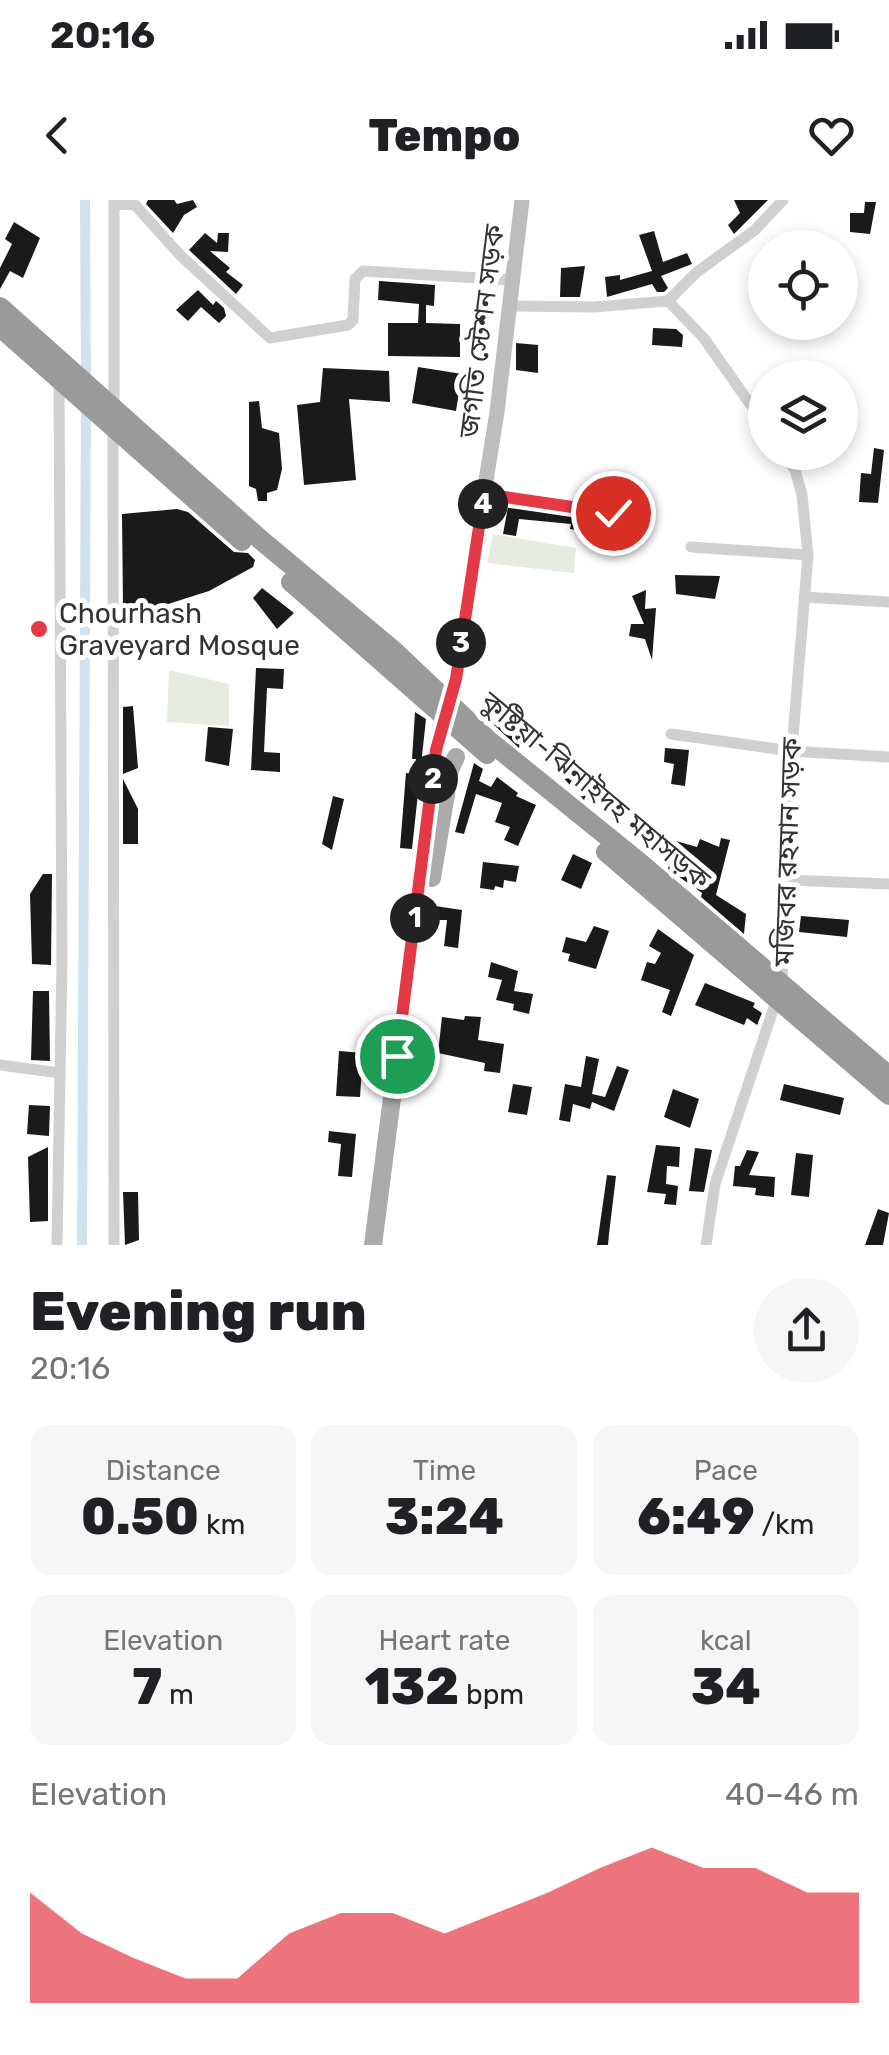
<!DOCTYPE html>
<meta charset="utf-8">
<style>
body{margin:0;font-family:Rubik,"Noto Sans Bengali",sans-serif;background:#f6f6f6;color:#202124;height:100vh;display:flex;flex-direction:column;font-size:38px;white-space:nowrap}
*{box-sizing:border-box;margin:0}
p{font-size:32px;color:#757577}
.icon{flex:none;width:55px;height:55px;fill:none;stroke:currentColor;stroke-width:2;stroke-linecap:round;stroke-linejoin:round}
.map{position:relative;height:1045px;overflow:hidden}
.panel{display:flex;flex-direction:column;background:#fff;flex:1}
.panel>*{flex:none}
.controls{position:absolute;left:748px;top:30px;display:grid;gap:20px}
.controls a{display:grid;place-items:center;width:110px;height:110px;border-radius:50%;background:#fff;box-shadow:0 5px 15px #0003;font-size:50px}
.pin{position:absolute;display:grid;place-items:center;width:85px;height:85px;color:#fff;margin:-42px;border:5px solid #fff;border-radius:50%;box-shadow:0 2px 10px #0007}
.km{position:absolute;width:50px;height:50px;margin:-25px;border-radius:50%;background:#222;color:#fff;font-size:28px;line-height:50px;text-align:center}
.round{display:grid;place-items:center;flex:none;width:105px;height:105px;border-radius:52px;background:#f6f6f6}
.head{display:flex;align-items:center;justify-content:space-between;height:170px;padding:0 30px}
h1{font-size:55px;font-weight:800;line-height:75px}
.metrics{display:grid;grid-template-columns:repeat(3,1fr);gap:15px;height:170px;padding:10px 30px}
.metrics div{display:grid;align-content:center;border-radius:20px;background:#f6f6f6;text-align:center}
.metrics b{font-size:50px;font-weight:800}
.metrics small{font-size:28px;font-weight:400}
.metrics p{font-size:28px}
.chart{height:280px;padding:20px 30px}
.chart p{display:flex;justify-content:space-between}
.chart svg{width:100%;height:180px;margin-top:10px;fill:#e63946;opacity:.7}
.status{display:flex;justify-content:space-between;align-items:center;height:70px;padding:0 50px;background:#fff;direction:ltr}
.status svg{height:28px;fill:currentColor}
header{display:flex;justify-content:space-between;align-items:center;height:130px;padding:0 30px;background:#fff;font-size:45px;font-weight:800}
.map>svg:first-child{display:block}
</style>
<div class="status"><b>20:16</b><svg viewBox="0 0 49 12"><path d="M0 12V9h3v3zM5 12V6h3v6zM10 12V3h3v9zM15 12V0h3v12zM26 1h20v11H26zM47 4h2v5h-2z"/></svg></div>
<header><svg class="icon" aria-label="back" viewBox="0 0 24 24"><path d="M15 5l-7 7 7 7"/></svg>Tempo<svg class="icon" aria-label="heart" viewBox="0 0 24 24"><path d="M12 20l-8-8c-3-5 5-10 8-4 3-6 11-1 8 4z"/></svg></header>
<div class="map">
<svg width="889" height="1045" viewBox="0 0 889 1045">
<rect width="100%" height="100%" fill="#fff"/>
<!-- green -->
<path fill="#e6ecdf" d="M 493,334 L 576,348 L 574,373 L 487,363 Z
M 169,470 L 229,484 L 229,526 L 167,522 Z"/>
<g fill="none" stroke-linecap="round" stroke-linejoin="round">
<!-- canal -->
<path stroke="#cfe2ee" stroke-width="10" d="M 85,0 L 86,184
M 82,1045 L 86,206"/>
</g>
<!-- building -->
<path fill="#1a1a1a" d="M 148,0 L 174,0 L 177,4 L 193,0 L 197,7 L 184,15 L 173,33 L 146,4 Z
M 734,0 L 768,0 L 734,34 L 728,25 L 740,13 Z
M 865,2 L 876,2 L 870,34 L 850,32 L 850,13 L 864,13 Z
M 14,22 L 40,38 L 23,78 L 10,71 L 0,89 L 0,68 L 12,44 L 5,39 Z
M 654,31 L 663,62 L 687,53 L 692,64 L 661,76 L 668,88 L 664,92 L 657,92 L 652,84 L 607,97 L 605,77 L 620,75 L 620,80 L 652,71 L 639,35 Z
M 205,33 L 217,43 L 218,33 L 229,33 L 228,52 L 210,51 L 230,68 L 226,72 L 243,85 L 236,94 L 189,50 Z
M 585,66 L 580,97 L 560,97 L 561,68 Z
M 379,81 L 435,85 L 434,106 L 426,105 L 426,123 L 460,124 L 460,157 L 388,156 L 388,123 L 418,123 L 419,104 L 378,100 Z
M 198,90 L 213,105 L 216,101 L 224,108 L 226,116 L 219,123 L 201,107 L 188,121 L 176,110 Z
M 653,128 L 676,129 L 683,135 L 682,147 L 652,145 Z
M 516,143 L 538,145 L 538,173 L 516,170 Z
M 418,167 L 462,174 L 456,211 L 412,203 Z
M 323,168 L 389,171 L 390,202 L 349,199 L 356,280 L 304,285 L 297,205 L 320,202 Z
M 259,201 L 262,228 L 279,233 L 282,269 L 277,290 L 267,293 L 267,301 L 258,301 L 256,289 L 249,286 L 249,202 Z
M 874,248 L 884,250 L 878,303 L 859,302 L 861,273 L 871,274 Z
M 508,307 L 583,318 L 582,331 L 570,329 L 571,324 L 519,319 L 516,336 L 503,334 Z
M 177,309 L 188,312 L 234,352 L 248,353 L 255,360 L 253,367 L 209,391 L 143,412 L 123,407 L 122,314 Z
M 675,375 L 720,376 L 715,399 L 676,394 Z
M 262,388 L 294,413 L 277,429 L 253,398 Z
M 646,390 L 645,409 L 656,408 L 652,460 L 645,439 L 629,436 L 631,424 L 644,424 L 632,396 Z
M 256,468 L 284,469 L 283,489 L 267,488 L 264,552 L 280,553 L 280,572 L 251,570 Z
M 133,506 L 138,568 L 123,574 L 123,507 Z
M 485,506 L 526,510 L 519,548 L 481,513 Z
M 415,512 L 426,519 L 412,649 L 400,648 L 406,573 L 414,574 L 416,559 L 412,559 Z
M 208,527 L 233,529 L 229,566 L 205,561 Z
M 665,548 L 689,550 L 685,586 L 671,584 L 674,564 L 664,562 Z
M 558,555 L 576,560 L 575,563 L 596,572 L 584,600 L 556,570 Z
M 474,563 L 483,569 L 479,581 L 491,587 L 497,577 L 518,593 L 516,596 L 536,605 L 518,646 L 504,640 L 510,627 L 495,622 L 502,603 L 476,594 L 464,634 L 455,632 Z
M 123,579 L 138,609 L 138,644 L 123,644 Z
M 333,596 L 344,599 L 332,650 L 322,644 Z
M 721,638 L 730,640 L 716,695 L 746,714 L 744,734 L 701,697 L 702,693 L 668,669 L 676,641 L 697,647 L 700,639 L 719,647 Z
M 573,654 L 592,663 L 581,689 L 561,680 Z
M 483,662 L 519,666 L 516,682 L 504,680 L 503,688 L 495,686 L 494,690 L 480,688 Z
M 43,674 L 52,674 L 51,765 L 32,764 L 30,694 Z
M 435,706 L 462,710 L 458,748 L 444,746 L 447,720 L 431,720 Z
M 801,716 L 849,720 L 847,737 L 799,732 Z
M 594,726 L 609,731 L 596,769 L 568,761 L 570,754 L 562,752 L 566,737 L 586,742 Z
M 658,729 L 694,755 L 671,816 L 662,812 L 670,790 L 641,780 L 647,762 L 655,764 L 661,753 L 649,746 Z
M 491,762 L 518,771 L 514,791 L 533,794 L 529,814 L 513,810 L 514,804 L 496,800 L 502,780 L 488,777 Z
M 705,783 L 755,803 L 753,807 L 762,813 L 757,825 L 747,818 L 744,825 L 695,805 Z
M 33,791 L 49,791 L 50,861 L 31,860 Z
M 465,816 L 481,817 L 478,840 L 504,844 L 500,873 L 484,871 L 485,863 L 438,853 L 442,817 L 464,820 Z
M 339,851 L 363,853 L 360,897 L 336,896 Z
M 586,856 L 599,859 L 592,894 L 605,897 L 617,866 L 629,870 L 614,911 L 592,902 L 590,909 L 573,904 L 570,922 L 559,920 L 565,884 L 581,887 Z
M 513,884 L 532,887 L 527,915 L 508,912 Z
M 784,884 L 844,898 L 840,915 L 780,900 Z
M 673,889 L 699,899 L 690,928 L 664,917 Z
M 29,905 L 50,906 L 49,936 L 27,934 Z
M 329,931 L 356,934 L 352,977 L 338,976 L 341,944 L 328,942 Z
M 656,945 L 680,947 L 679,967 L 667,966 L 666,984 L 678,986 L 676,1005 L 664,1004 L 666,994 L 647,992 Z
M 48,947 L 48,1021 L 30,1022 L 28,957 Z
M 695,948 L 712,950 L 704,992 L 689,991 Z
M 747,950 L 759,952 L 749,975 L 775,977 L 774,997 L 755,995 L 756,988 L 733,986 L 735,966 L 740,966 Z
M 796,953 L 813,955 L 809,997 L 791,995 Z
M 607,975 L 616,976 L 609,1034 L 608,1045 L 597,1045 Z
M 123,992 L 138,992 L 139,1040 L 125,1045 Z
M 878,1009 L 889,1013 L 883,1045 L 865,1045 Z"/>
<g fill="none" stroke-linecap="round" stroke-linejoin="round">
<!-- street -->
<path stroke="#d0d0d0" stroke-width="11" d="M 114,0 L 114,211
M 114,4 L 135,5 L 181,56 L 270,138 L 348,125 L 353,120 L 355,79 L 363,71 L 512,80
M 668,101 L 703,137 L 765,225
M 511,106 L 594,107 L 668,101 L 697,72 L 755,30 L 783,0
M 113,229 L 114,1045
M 484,294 L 613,313
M 691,347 L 808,355
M 804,397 L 889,402
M 671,534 L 791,551 L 888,557
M 787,680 L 889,684
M 0,865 L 60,873
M 57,1045 L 62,760 L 59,179
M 706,1045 L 715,984 L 782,783 L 788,597 L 808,355 L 802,295 L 795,270 L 783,252"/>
<!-- secondary -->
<path stroke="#bdbdbd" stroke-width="15" d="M 450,504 L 497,212 L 522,0"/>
<!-- primary -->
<path stroke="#ababab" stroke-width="18" d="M 432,678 L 450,570 L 456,557
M 373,1045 L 437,550 L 443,518 L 450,505"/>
<!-- highway -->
<path stroke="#9a9a9a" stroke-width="20" d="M 0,107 L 261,340 L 394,451 L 488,540 L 639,662 L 889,876
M 0,127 L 242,341
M 291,382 L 487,554
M 606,652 L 889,895"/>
</g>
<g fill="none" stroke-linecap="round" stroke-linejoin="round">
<!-- route casing -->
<g stroke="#fff" stroke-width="20">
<path id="route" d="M 397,856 L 436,550 L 456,479 L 484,294 L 613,313"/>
</g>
<!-- route -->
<use href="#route" stroke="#e63946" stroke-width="12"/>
</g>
<!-- markers -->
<circle fill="#e63946" stroke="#fff" stroke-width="4" cx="39" cy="429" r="10"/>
<g text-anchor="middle" stroke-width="10" stroke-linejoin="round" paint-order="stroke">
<!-- street labels -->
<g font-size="28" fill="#333" stroke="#fff">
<text transform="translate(481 131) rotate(-83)" y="10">জগতি স্টেশন সড়ক</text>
<text transform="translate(596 590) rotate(40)" y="10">কুষ্টিয়া-ঝিনাইদহ মহাসড়ক</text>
<text transform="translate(787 652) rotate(-88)" y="10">মজিবর রহমান সড়ক</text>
</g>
<!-- poi labels -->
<g font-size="28" fill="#333" stroke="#fff" text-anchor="start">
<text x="59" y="423">Chourhash<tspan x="59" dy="32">Graveyard Mosque</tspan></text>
</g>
</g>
</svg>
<div class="controls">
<a><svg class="icon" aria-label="locate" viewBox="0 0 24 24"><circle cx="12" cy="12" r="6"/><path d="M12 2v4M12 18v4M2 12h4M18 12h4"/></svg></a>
<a><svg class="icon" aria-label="layers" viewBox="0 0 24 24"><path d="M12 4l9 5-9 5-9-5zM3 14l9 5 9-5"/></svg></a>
</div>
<div class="pin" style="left:397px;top:856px;background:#1e9e55"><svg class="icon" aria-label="arrive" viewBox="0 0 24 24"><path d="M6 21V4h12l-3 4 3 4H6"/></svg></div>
<div class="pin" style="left:613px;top:313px;background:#d93025"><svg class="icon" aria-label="check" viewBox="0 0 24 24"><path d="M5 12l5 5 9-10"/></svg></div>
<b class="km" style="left:415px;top:718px">1</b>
<b class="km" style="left:433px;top:579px">2</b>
<b class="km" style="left:461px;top:443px">3</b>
<b class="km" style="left:483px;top:304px">4</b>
</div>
<section class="panel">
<div class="head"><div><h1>Evening run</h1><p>20:16</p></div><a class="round"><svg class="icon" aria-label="share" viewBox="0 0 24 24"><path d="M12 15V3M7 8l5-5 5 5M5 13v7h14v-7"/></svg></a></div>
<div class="metrics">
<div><p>Distance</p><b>0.50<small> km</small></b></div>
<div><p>Time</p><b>3:24</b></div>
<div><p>Pace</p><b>6:49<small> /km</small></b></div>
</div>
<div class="metrics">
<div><p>Elevation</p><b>7<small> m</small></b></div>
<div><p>Heart rate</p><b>132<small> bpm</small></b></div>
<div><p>kcal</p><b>34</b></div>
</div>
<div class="chart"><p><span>Elevation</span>40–46 m</p>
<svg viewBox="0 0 160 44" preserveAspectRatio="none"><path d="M0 44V17L10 27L20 33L30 38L40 38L50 27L60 22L70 22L80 27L90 22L100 17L110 11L120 6L130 11L140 11L150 17L160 17V44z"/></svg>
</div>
</section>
